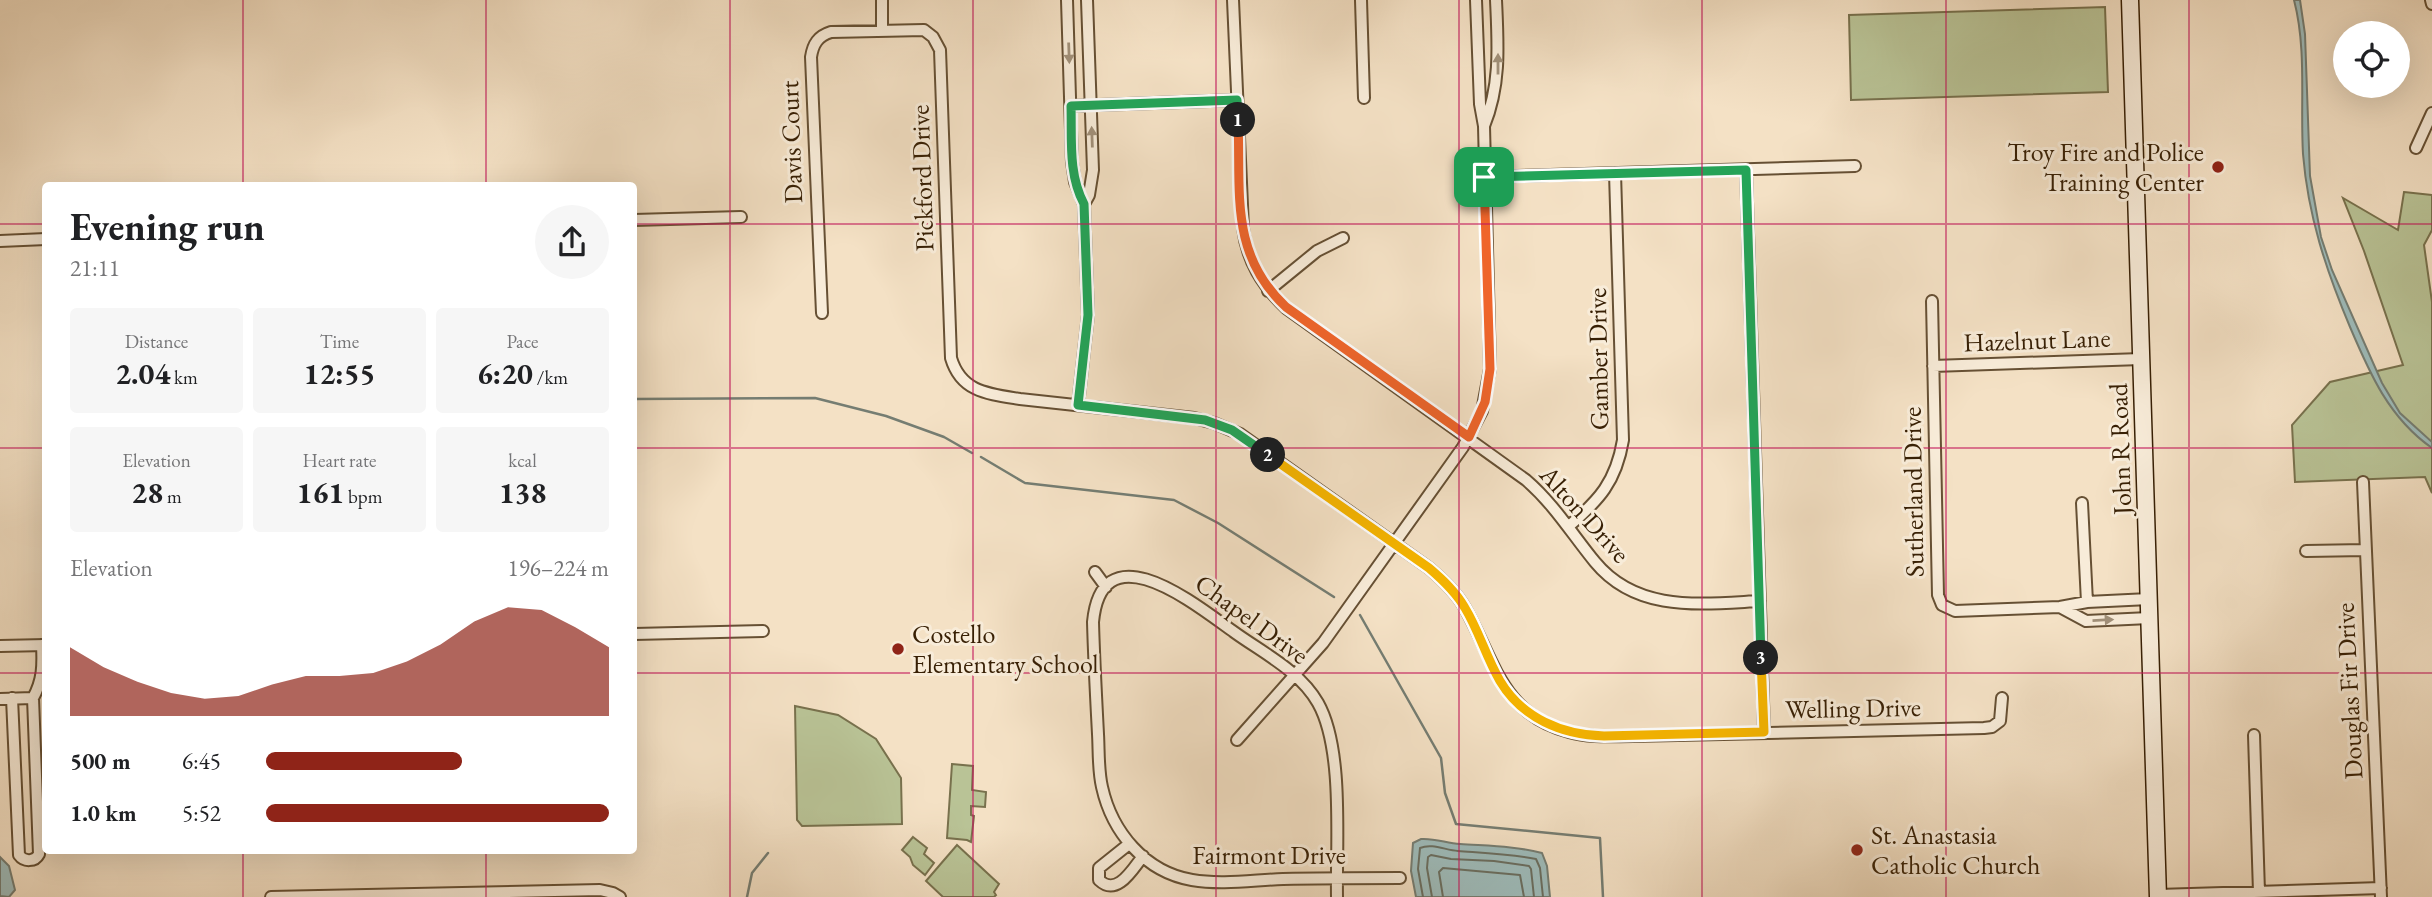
<!DOCTYPE html>
<meta charset="utf-8">
<style>
body{margin:0;font-family:"EB Garamond",serif;background:#f6f6f6;color:#202124;height:100vh;display:flex;flex-direction:column;font-size:26px;white-space:nowrap}
*{box-sizing:border-box;margin:0}
p{font-size:23px;color:#757577}
.icon{flex:none;width:38px;height:38px;fill:none;stroke:currentColor;stroke-width:2;stroke-linecap:round;stroke-linejoin:round}
.map{position:relative;flex:1;overflow:hidden}
.sheet{position:absolute;left:42px;top:182px;width:595px;height:672px;display:flex;flex-direction:column;background:#fff;border-radius:7px;box-shadow:0 7px 28px #0002}
.sheet>*{flex:none}
.tools{position:absolute;left:2333px;top:21px;display:grid;gap:14px}
.tools a{display:grid;place-items:center;width:77px;height:77px;border-radius:50%;background:#fff;box-shadow:0 7px 28px #0002;font-size:35px}
.pin{position:absolute;display:grid;place-items:center;width:60px;height:60px;color:#fff;margin:-30px;border-radius:14px;box-shadow:0 4px 10px #0006}
.km{position:absolute;width:35px;height:35px;margin:-18px;border-radius:50%;background:#222;color:#fff;font-size:19px;line-height:35px;text-align:center}
.round{display:grid;place-items:center;flex:none;width:74px;height:74px;border-radius:37px;background:#f6f6f6}
.summary{display:flex;align-items:center;justify-content:space-between;height:119px;padding:0 28px}
h1{font-size:38px;font-weight:700;line-height:52px}
.figures{display:grid;grid-template-columns:repeat(3,1fr);gap:10px;height:119px;padding:7px 28px}
.figures div{display:grid;align-content:center;border-radius:7px;background:#f6f6f6;text-align:center}
.figures b{font-size:30px;font-weight:700}
.figures small{font-size:19px;font-weight:400}
.figures p{font-size:19px}
.chart{height:196px;padding:14px 28px}
.chart p{display:flex;justify-content:space-between}
.chart svg{width:100%;height:126px;margin-top:7px;fill:#8f2418;opacity:.7}
ul{padding:0 28px;list-style:none;font-size:23px}
li{display:grid;grid-template-columns:112px 84px 1fr;align-items:center;height:52px}
li i{height:18px;border-radius:9px;background:#8f2418}
.map>svg:first-child{display:block}
</style>
<div class="map">
<svg width="2432" height="897" viewBox="0 0 2432 897">
<rect width="100%" height="100%" fill="#f4e1c5"/>
<filter id="stains"><feTurbulence type="fractalNoise" baseFrequency=".00286" numOctaves="4"/><feColorMatrix values="0 0 0 0 .2 0 0 0 0 .09 0 0 0 0 .02 0 0 0 .5 -.17"/></filter>
<radialGradient id="worn" r=".72"><stop offset=".6" stop-color="#630" stop-opacity="0"/><stop offset="1" stop-color="#630" stop-opacity=".3"/></radialGradient>
<!-- green -->
<path fill="#b9c396" stroke="#78714d" stroke-width="2" d="M 2105,7 L 2108,92 L 1851,100 L 1849,15 Z
M 2404,192 L 2432,195 L 2432,230 L 2424,245 L 2432,302 L 2432,493 L 2425,477 L 2295,482 L 2292,425 L 2330,382 L 2403,365 L 2364,251 L 2343,198 L 2398,230 Z
M 795,706 L 838,715 L 876,739 L 901,778 L 902,824 L 802,826 L 797,820 Z
M 952,764 L 973,766 L 972,790 L 986,792 L 985,807 L 971,806 L 971,815 L 974,816 L 971,842 L 967,840 L 947,838 Z
M 913,837 L 927,848 L 924,854 L 934,863 L 925,875 L 913,865 L 910,857 L 902,850 Z
M 957,845 L 999,884 L 994,892 L 996,895 L 994,897 L 943,897 L 926,881 Z"/>
<!-- water -->
<path fill="#9ebcbb" stroke="#757d72" stroke-width="2" d="M 2294,0 L 2300,0 L 2305,34 L 2310,176 L 2321,237 L 2332,270 L 2382,383 L 2400,413 L 2432,442 L 2432,448 C 2389,418 2370,374 2350,327 C 2326,270 2308,216 2303,154 C 2300,103 2307,50 2294,0 Z
M 1421,839 C 1435,838 1446,843 1460,844 C 1488,846 1515,846 1542,853 L 1547,866 L 1550,897 L 1416,897 L 1411,871 L 1413,843 Z
M 0,857 L 9,866 L 15,890 L 9,897 L 0,896 Z"/>
<g fill="none" stroke-linecap="round" stroke-linejoin="round">
<!-- shore -->
<path stroke="#6a6e60" stroke-width="2" d="M 1423,897 L 1418,869 L 1420,848 C 1432,843 1445,850 1458,851 C 1485,853 1510,854 1536,859 L 1540,868 L 1543,897
M 1432,897 L 1427,868 L 1428,857 L 1431,855 L 1451,859 L 1494,861 L 1529,866 L 1531,869 L 1534,897
M 1443,897 L 1439,872 L 1443,868 L 1520,875 L 1524,897"/>
<!-- stream -->
<path stroke="#757d72" stroke-width="2.5" d="M 634,399 L 815,398 L 886,416 L 944,437 L 972,453
M 981,457 L 1025,483 L 1174,500 L 1218,523 L 1334,597
M 1360,615 L 1441,758 L 1445,793 L 1456,824 L 1600,838 L 1603,897
M 747,897 L 752,873 L 768,853"/>
<!-- minor casing -->
<g stroke="#665034" stroke-width="14">
<path id="minor" d="M 882,0 L 882,30
M 1067,0 L 1072,162 L 1075,182 L 1084,204 L 1088,315 L 1078,405
M 1233,0 L 1243,228 C 1247,261 1262,285 1286,308 L 1526,480 C 1554,504 1572,534 1595,562 C 1637,613 1701,604 1760,601
M 1361,0 L 1364,98
M 2431,0 L 2432,4
M 1071,106 L 1237,100
M 1484,126 C 1501,85 1498,44 1496,0
M 2416,148 L 2432,113
M 1746,170 L 1764,732
M 1484,177 L 1855,166
M 1084,204 L 1089,195 L 1093,170 L 1087,0
M 634,220 L 741,217
M 0,241 L 46,239
M 1268,291 L 1317,251 L 1343,238
M 1932,301 L 1938,595 L 1942,605 L 1955,611 L 2060,607 L 2087,602 L 2149,599
M 822,313 L 811,57 C 813,44 818,36 831,32 L 924,30 L 933,37 L 940,50 L 951,358 C 961,392 988,394 1020,399 L 1194,418 L 1214,423 L 1240,434 L 1429,568 C 1443,580 1456,592 1465,608 C 1494,659 1502,715 1569,732 C 1590,738 1612,736 1633,736 L 1984,728 L 1992,727 L 2000,721 L 2002,698
M 1933,366 L 2141,359
M 2363,482 L 2381,897
M 2082,503 L 2087,602
M 1569,526 C 1599,500 1616,482 1623,440 L 1615,173
M 2306,551 L 2365,550
M 1095,572 L 1106,587
M 2060,607 L 2086,621 L 2149,618
M 634,634 L 763,631
M 0,646 L 46,645
M 12,698 L 19,855 C 24,862 35,862 39,854 L 33,698
M 0,699 L 33,698 C 43,680 43,665 42,645
M 2254,735 L 2259,892
M 1237,740 L 1323,643 L 1463,447 L 1482,411 L 1490,369 L 1484,126 L 1480,104 L 1476,0
M 1129,844 L 1099,868 L 1099,880 C 1117,897 1132,870 1143,856
M 2158,895 L 2381,888
M 271,897 L 600,890 L 613,893 L 620,897
M 1337,897 C 1336,843 1344,749 1318,703 C 1300,671 1263,653 1234,632 C 1196,605 1102,528 1093,622 C 1094,659 1096,696 1098,734 C 1099,751 1098,770 1102,787 C 1112,832 1145,872 1192,880 C 1222,885 1253,880 1283,879 C 1322,878 1361,878 1400,878"/>
</g>
<!-- secondary casing -->
<g stroke="#371f04" stroke-width="19">
<path id="secondary" d="M 2130,0 L 2158,897"/>
</g>
<!-- minor -->
<use href="#minor" stroke="#f8ecd9" stroke-width="10"/>
<!-- secondary -->
<use href="#secondary" stroke="#f8ecd9" stroke-width="16"/>
</g>
<!-- one-way arrows -->
<defs><path id="oneway-solid" d="M-6-.8H1V-3.2L6.5 0L1 3.2V.8H-6Z" transform="scale(1.75)"/></defs>
<g fill="#a19079">
<use href="#oneway-solid" transform="translate(1069 53) rotate(88)"/>
<use href="#oneway-solid" transform="translate(1498 64) rotate(-90)"/>
<use href="#oneway-solid" transform="translate(1092 137) rotate(-92)"/>
<use href="#oneway-solid" transform="translate(2103 620) rotate(-3)"/>
</g>
<g fill="none" stroke-linecap="round" stroke-linejoin="round">
<!-- split-1 casing -->
<g stroke="#fff" stroke-width="14">
<path id="split-1" d="M 1238,120 C 1241,192 1229,254 1286,307 L 1469,437 L 1485,402 L 1490,369 L 1484,177"/>
</g>
<!-- split-2 casing -->
<g stroke="#fff" stroke-width="14">
<path id="split-2" d="M 1238,120 L 1237,100 L 1071,106 C 1072,139 1068,174 1084,204 L 1088,315 L 1078,405 L 1205,420 L 1232,430 L 1268,455"/>
</g>
<!-- split-3 casing -->
<g stroke="#fff" stroke-width="14">
<path id="split-3" d="M 1268,455 L 1429,568 C 1443,580 1456,592 1465,608 C 1479,631 1486,657 1500,681 C 1522,718 1562,735 1604,736 L 1764,732 L 1761,658"/>
</g>
<!-- split-4 casing -->
<g stroke="#fff" stroke-width="14">
<path id="split-4" d="M 1484,177 L 1746,170 L 1761,658"/>
</g>
<!-- split-1 -->
<use href="#split-1" stroke="#f0652b" stroke-width="9"/>
<!-- split-2 -->
<use href="#split-2" stroke="#22a559" stroke-width="9"/>
<!-- split-3 -->
<use href="#split-3" stroke="#f5b400" stroke-width="9"/>
<!-- split-4 -->
<use href="#split-4" stroke="#22a559" stroke-width="9"/>
</g>
<!-- grid -->
<path fill="none" stroke="#c2185b" stroke-width="2" stroke-opacity="0.55" d="M 243,0 L 243,186M 486,0 L 486,186M 730,0 L 730,897M 973,0 L 973,897M 1216,0 L 1216,897M 1459,0 L 1459,897M 1702,0 L 1702,897M 1946,0 L 1946,897M 2189,0 L 2189,897M 0,224 L 46,224M 634,224 L 2432,224M 0,448 L 46,448M 634,448 L 2432,448M 0,673 L 46,673M 634,673 L 2432,673M 243,850 L 243,897M 486,850 L 486,897"/>
<!-- markers -->
<g fill="#8f2418" stroke="#f8ecd9" stroke-width="2.5">
<circle cx="2218" cy="167" r="7"/>
<circle cx="898" cy="649" r="7"/>
<circle cx="1857" cy="850" r="7"/>
</g>
<g text-anchor="middle" stroke-width="6" stroke-linejoin="round" paint-order="stroke">
<!-- street labels -->
<g font-size="26" fill="#371f04" stroke="#f8ecd9">
<text transform="translate(791 142) rotate(-92)" y="9">Davis Court</text>
<text transform="translate(922 178) rotate(-92)" y="9">Pickford Drive</text>
<text transform="translate(2037 340) rotate(-2)" y="9">Hazelnut Lane</text>
<text transform="translate(1598 359) rotate(-91)" y="9">Gamber Drive</text>
<text transform="translate(2120 449) rotate(-92)" y="9">John R Road</text>
<text transform="translate(1913 492) rotate(-91)" y="9">Sutherland Drive</text>
<text transform="translate(1585 514) rotate(48)" y="9">Alton Drive</text>
<text transform="translate(1252 619) rotate(36)" y="9">Chapel Drive</text>
<text transform="translate(2349 691) rotate(-93)" y="9">Douglas Fir Drive</text>
<text transform="translate(1853 708) rotate(-1)" y="9">Welling Drive</text>
<text x="1269" y="864">Fairmont Drive</text>
</g>
<!-- poi labels -->
<g font-size="26" fill="#371f04" stroke="#f8ecd9" text-anchor="start">
<text x="2204" y="161" text-anchor="end">Troy Fire and Police<tspan x="2204" dy="30">Training Center</tspan></text>
<text x="912" y="643">Costello<tspan x="912" dy="30">Elementary School</tspan></text>
<text x="1871" y="844">St. Anastasia<tspan x="1871" dy="30">Catholic Church</tspan></text>
</g>
</g>
<rect width="100%" height="100%" filter="url(#stains)"/>
<rect width="100%" height="100%" fill="url(#worn)"/>
</svg>
<div class="tools">
<a><svg class="icon" aria-label="locate" viewBox="0 0 24 24"><circle cx="12" cy="12" r="6"/><path d="M12 2v4M12 18v4M2 12h4M18 12h4"/></svg></a>
</div>
<div class="pin" style="left:1484px;top:177px;background:#1e9e55"><svg class="icon" aria-label="arrive" viewBox="0 0 24 24"><path d="M6 21V4h12l-3 4 3 4H6"/></svg></div>
<b class="km" style="left:1238px;top:120px">1</b>
<b class="km" style="left:1268px;top:455px">2</b>
<b class="km" style="left:1761px;top:658px">3</b>
<section class="sheet">
<div class="summary"><div><h1>Evening run</h1><p>21:11</p></div><a class="round"><svg class="icon" aria-label="share" viewBox="0 0 24 24"><path d="M12 15V3M7 8l5-5 5 5M5 13v7h14v-7"/></svg></a></div>
<div class="figures">
<div><p>Distance</p><b>2.04<small> km</small></b></div>
<div><p>Time</p><b>12:55</b></div>
<div><p>Pace</p><b>6:20<small> /km</small></b></div>
</div>
<div class="figures">
<div><p>Elevation</p><b>28<small> m</small></b></div>
<div><p>Heart rate</p><b>161<small> bpm</small></b></div>
<div><p>kcal</p><b>138</b></div>
</div>
<div class="chart"><p><span>Elevation</span>196–224 m</p>
<svg viewBox="0 0 160 44" preserveAspectRatio="none"><path d="M0 44V20L10 27L20 32L30 36L40 38L50 37L60 33L70 30L80 30L90 29L100 25L110 19L120 11L130 6L140 7L150 13L160 20V44z"/></svg>
</div>
<ul>
<li><b>500 m</b>6:45<i style="width:57%"></i></li>
<li><b>1.0 km</b>5:52<i style="width:100%"></i></li>
</ul>
</section>
</div>
